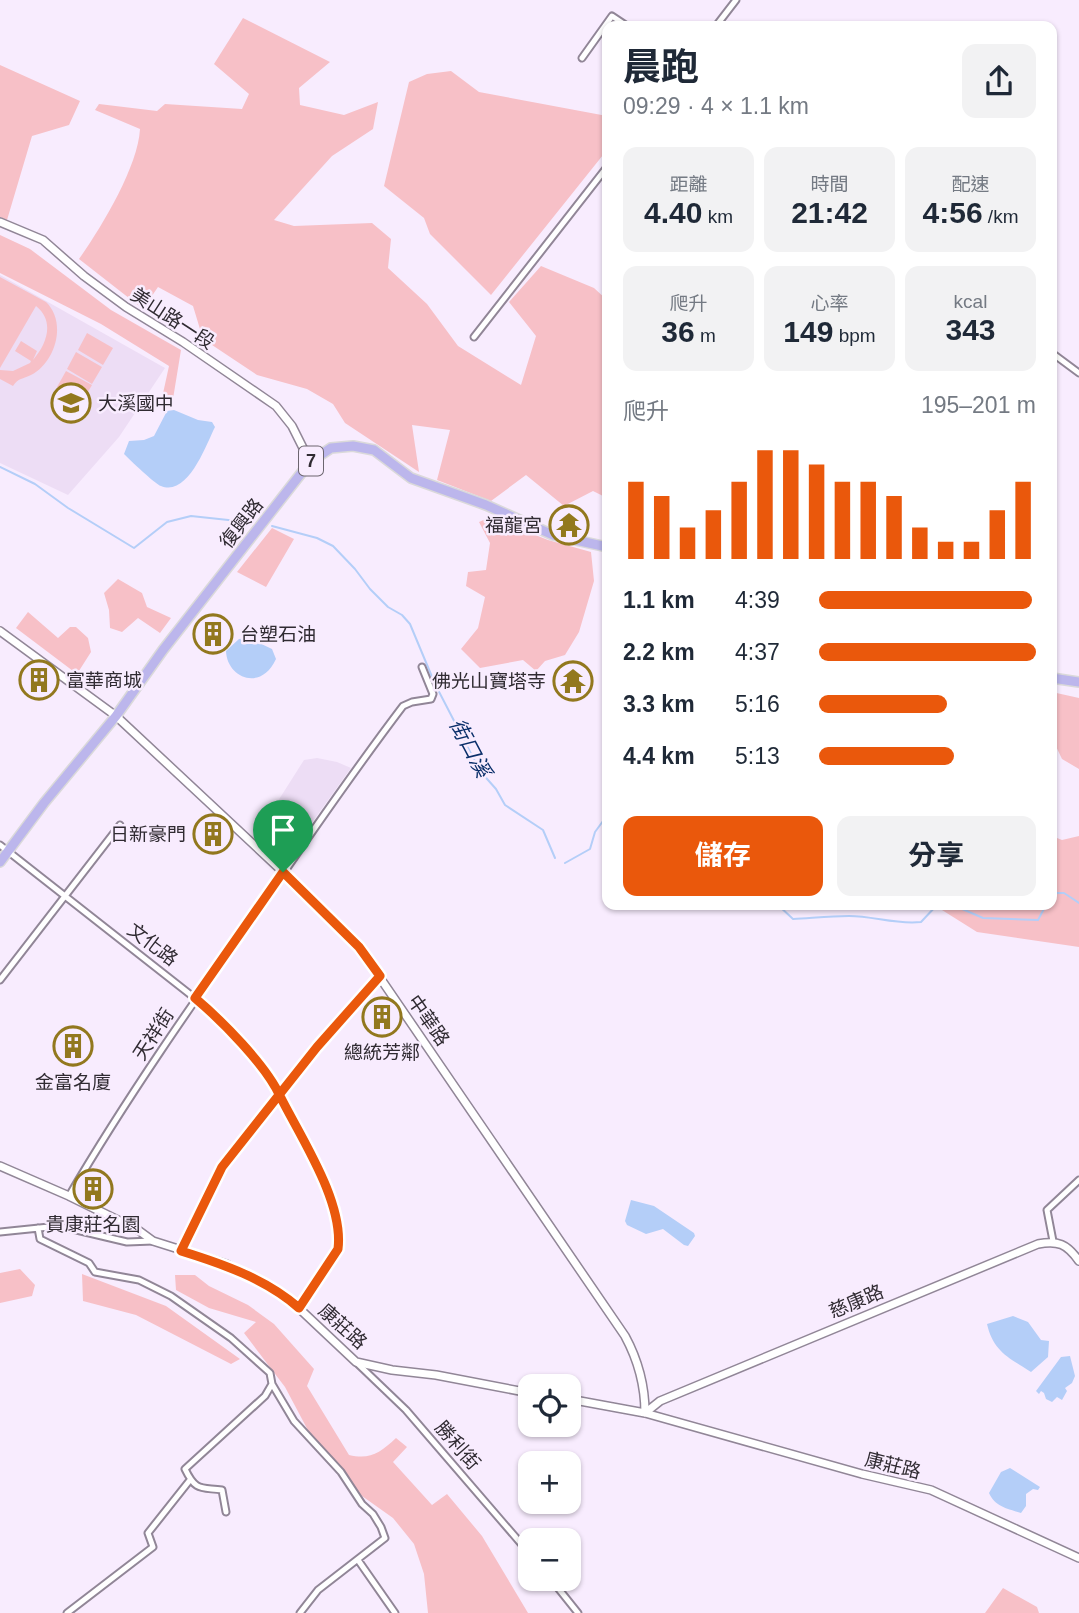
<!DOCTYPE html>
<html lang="zh-TW">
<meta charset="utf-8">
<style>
body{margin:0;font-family:Arial,"Noto Sans TC",sans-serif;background:#f2f2f3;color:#1f2937;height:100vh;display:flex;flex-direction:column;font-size:26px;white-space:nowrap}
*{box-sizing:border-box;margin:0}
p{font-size:23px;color:#747a83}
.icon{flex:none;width:38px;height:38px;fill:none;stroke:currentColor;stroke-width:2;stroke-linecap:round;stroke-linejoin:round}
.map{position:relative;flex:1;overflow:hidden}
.panel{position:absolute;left:602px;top:21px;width:455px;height:889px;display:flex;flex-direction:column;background:#fff;border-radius:14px;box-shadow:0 2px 5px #0004}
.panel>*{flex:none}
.tools{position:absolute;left:518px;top:1374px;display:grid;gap:14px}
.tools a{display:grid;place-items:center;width:63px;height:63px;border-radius:14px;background:#fff;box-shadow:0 2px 5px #0004;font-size:35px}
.pin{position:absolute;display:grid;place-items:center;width:60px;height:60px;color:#fff;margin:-72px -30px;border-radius:50% 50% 50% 0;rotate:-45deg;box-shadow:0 0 7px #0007}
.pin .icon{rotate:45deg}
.round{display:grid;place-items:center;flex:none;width:74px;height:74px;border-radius:14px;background:#f2f2f3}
.head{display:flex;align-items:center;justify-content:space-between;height:119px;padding:0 21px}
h1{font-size:38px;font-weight:700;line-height:52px}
.figures{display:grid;grid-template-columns:repeat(3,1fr);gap:10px;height:119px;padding:7px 21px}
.figures div{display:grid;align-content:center;border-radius:14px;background:#f2f2f3;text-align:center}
.figures b{font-size:30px;font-weight:700}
.figures small{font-size:19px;font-weight:400}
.figures p{font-size:19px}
.chart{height:196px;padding:14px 21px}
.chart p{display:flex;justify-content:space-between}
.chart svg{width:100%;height:126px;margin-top:7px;stroke:#ea580c;stroke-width:6}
.primary-button{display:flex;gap:14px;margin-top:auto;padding:14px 21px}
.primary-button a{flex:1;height:80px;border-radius:14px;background:#ea580c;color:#fff;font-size:28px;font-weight:700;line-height:80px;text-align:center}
.primary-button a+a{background:#f2f2f3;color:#1f2937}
ul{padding:0 21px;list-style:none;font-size:23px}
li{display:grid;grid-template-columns:112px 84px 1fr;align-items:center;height:52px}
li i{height:18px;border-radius:9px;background:#ea580c}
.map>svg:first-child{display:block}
</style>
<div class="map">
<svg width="1079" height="1613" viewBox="0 0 1079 1613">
<rect width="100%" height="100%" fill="#f8ecfe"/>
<!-- built -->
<path fill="#edddf5" d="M 0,275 L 165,368 L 119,437 L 68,495 L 0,463 Z
M 317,758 L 337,762 L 351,768 L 286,859 L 257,834 L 304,760 Z"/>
<!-- green -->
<path fill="#f7c0c7" d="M 243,18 L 330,62 L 299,88 L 300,105 L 344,115 L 378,102 L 373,129 L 332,156 L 274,220 L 294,226 L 372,223 L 391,239 L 388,268 L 427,304 L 458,346 L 521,385 L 536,336 L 509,302 L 541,266 L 594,288 L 607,300 L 607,498 L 593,491 L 564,506 L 526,475 L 491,501 L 437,480 L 450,430 L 412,425 L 419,472 L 345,423 L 333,404 L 307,389 L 257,375 L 203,339 L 193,306 L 158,287 L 143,309 L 79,259 C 101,228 138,167 140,129 L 95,110 L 99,104 L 157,111 L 165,104 L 242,109 L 249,94 L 214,64 Z
M 0,65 L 80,101 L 69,125 L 32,136 L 7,220 L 0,217 Z
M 451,71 L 479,92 L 607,116 L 607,150 L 491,295 L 430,234 L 424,218 L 384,186 L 409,82 L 427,74 Z
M 0,235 L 30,249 L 111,310 L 181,350 L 172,405 L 162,398 L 169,366 L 101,324 L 0,273 Z
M 0,277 L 46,302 C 67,322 56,362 31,375 C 23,379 18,378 13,386 L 0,379 L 0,370 L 13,371 L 30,363 L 31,361 L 15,351 L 21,341 L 37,351 L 33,360 C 47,344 55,321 36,306 L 0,368 Z
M 87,333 L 113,348 L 103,365 L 78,350 Z
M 76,352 L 102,367 L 92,384 L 67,369 Z
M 66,371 L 92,385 L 82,402 L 57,387 Z
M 490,517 L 548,540 L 591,552 L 594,581 L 579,632 L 565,655 L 545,661 L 536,671 L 523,660 L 480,668 L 461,649 L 478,628 L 485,597 L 466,586 L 468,572 L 486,570 L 490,543 L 479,522 Z
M 272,528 L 294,539 L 266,587 L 237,572 Z
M 118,579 L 142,593 L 147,607 L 171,618 L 160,633 L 138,618 L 122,632 L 110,628 L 109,610 L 104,593 Z
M 28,612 L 58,638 L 70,627 L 76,627 L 88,638 L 91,652 L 77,674 L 16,628 Z
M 1052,692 L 1079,698 L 1079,769 L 1062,759 L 1052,738 Z
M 1052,836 L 1062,840 L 1079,836 L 1079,947 L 977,932 L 934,905 L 1052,905 Z
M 20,1269 L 35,1285 L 32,1296 L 0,1303 L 0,1273 Z
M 82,1274 L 166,1306 L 240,1359 L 231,1364 L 136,1315 L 83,1301 Z
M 175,1275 L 195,1275 L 209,1286 L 248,1305 L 274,1324 L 314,1369 L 307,1386 L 349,1455 C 370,1460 380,1453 396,1438 L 407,1447 L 393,1462 L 432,1505 L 447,1494 L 482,1536 L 528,1613 L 428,1613 L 424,1574 L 414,1544 L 393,1518 L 362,1496 L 311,1436 L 285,1387 L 244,1333 L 256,1322 L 209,1308 L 176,1290 Z
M 1003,1588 L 1037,1607 L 1039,1613 L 985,1613 Z"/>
<!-- water -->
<path fill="#b4cef8" d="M 174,410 L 198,420 L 212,422 L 215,427 C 206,445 188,497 161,486 C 155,484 130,460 124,454 L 129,441 L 144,440 L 154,436 L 167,411 Z
M 249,638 L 272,649 L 276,659 C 261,692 227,678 226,651 L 239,639 Z
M 631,1200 L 654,1206 L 694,1233 L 695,1236 L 688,1246 L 684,1245 L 663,1229 L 646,1234 L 627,1225 L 625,1221 Z
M 1013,1316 L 1028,1322 L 1041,1340 L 1049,1341 L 1048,1357 L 1031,1372 C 1009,1358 993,1351 987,1324 Z
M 1070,1356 L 1075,1376 L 1072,1383 L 1065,1388 L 1067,1391 L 1062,1400 L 1057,1397 L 1052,1402 L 1046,1399 L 1044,1393 L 1041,1391 L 1039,1394 L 1036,1391 L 1061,1357 Z
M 1010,1468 L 1040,1487 L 1038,1490 L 1033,1489 L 1026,1494 L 1026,1506 L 1021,1513 C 1009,1509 995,1507 989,1493 L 1001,1472 Z"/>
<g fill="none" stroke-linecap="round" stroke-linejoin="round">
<!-- stream -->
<path stroke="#b4cef8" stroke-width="2" d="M 0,467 L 35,484 L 68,508 L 134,548 L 167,522 L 191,516 L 247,522
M 272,526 L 317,538 L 333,546 L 355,569 L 370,589 L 388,607 L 402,615 L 410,624 L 435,684 L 480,771 L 496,789 L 505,805 L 543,830 L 555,858
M 565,863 L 590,849 L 595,832 L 603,821 L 607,821
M 1052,893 L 1064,893 L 1079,903
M 778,905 L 793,919 C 812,918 831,916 849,916 C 874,916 896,925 921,922 L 937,905
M 953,905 L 983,918 L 1038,920 L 1046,905"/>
<!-- minor casing -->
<g stroke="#918697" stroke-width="9">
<path id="minor" d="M 716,26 L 736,0
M 582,58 L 612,16 L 627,26
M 474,337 L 607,167
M 1052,353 L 1079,373
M 0,845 L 210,1010 L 233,1034 L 275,1086 L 335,1206 L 340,1237 L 338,1249 L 299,1308
M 0,980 L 120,825
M 69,1196 C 127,1097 193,1003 259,909 C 306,840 353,772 403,706 L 412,702 L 431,699 L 433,694 L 422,667
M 38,1228 L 40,1239 L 89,1263 L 95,1272 L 139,1280 L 171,1296 L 231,1338 L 270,1373 L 272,1384 L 294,1421 L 341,1472 L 362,1504 L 373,1514 L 381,1527 L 385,1538 L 318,1590 L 300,1613
M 0,1232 L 49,1227 L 68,1228 L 127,1242 L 153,1241
M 1053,1241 L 1047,1210 L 1079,1180
M 181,1251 L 222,1167 L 261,1116 L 286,1089 L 317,1047 L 380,976
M 358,1364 L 406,1410 L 530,1554
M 226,1512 L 222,1490 C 201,1487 196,1492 185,1469 L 265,1396 L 272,1384
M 358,1560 L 395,1613
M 550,1578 L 578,1613
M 67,1613 L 153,1547 L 148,1533 L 190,1480"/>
</g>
<!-- tertiary casing -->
<g stroke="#918697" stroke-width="10">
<path id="tertiary" d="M 0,222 L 43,240 L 84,276 L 126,307 L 183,342 L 276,406 L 292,426 L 310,462
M 0,631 L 116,716 L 283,872 L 359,947 L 625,1336 C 638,1360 645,1385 645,1413
M 0,1166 L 69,1196 L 138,1230 L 153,1241 L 226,1264 L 287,1297 L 356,1362 L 392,1370 L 436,1375 L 530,1393
M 569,1399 L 645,1413 L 862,1474 L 931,1490 L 1079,1558
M 645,1413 L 660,1401 L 1038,1244 C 1058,1240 1067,1244 1079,1261"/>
</g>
<!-- primary casing -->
<g stroke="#dad9da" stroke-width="12">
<path id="primary" d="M 1052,678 L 1079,682
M 0,862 L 44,803 L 116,716 L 163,650 L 310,462 L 331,448 L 353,446 L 374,450 L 411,478 L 486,505 L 553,535 L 607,547"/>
</g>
<!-- minor -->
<use href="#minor" stroke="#fff" stroke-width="5"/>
<!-- tertiary -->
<use href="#tertiary" stroke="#fff" stroke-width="7"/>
<!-- primary -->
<use href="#primary" stroke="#bcb6ec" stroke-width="9"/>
</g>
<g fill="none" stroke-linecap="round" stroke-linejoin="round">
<!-- route casing -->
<g stroke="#fff" stroke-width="14">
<path id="route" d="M 283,872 L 195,998 C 221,1020 266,1065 280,1096 C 301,1138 344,1202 338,1249 L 299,1308 C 266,1279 223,1264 181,1251 L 222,1167 L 317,1047 L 380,976 L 359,947 L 283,872"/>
</g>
<!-- route -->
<use href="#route" stroke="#ea580c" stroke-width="9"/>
</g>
<!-- icons -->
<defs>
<g id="school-ring" transform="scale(2.0125)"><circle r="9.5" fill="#f8ecfe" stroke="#92781e" stroke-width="1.5"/><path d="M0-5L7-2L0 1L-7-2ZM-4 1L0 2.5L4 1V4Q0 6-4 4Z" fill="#92781e"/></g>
<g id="temple-ring" transform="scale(2.0125)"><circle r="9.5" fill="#f8ecfe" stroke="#92781e" stroke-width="1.5"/><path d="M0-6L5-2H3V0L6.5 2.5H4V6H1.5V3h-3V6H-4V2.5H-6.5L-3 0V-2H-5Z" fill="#92781e"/></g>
<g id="building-ring" transform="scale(2.0125)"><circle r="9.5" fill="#f8ecfe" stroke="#92781e" stroke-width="1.5"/><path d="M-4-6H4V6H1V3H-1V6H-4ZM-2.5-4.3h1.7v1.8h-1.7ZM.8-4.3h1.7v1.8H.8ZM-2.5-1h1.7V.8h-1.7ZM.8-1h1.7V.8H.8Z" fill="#92781e"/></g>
</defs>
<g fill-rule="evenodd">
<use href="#school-ring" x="71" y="403"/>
<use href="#temple-ring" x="569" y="525"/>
<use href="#building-ring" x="213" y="634"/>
<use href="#building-ring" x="39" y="680"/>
<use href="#temple-ring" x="573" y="681"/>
<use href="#building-ring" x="213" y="834"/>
<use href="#building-ring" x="382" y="1017"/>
<use href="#building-ring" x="73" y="1046"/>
<use href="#building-ring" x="93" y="1189"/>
</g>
<g text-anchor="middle" stroke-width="5" stroke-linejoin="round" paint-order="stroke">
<!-- shield labels -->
<rect fill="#f8ecfe" stroke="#6c656f" stroke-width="2" x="299" y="446.5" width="24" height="29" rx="5"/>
<g font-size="18" font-weight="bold" fill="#302b32">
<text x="311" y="467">7</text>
</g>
<!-- street labels -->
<g font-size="19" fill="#302b32" stroke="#f8ecfe">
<text transform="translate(173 318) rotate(33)" y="7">美山路一段</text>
<text transform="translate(241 523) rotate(-52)" y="7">復興路</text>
<text transform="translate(153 944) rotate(37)" y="7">文化路</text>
<text transform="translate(429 1020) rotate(55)" y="7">中華路</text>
<text transform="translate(153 1034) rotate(-57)" y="7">天祥街</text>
<text transform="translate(856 1301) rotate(-23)" y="7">慈康路</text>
<text transform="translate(343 1326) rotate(42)" y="7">康莊路</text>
<text transform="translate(458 1445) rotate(49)" y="7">勝利街</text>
<text transform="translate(893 1465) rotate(14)" y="7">康莊路</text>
</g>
<!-- poi labels -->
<g font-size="19" fill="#302b32" stroke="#f8ecfe" text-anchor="start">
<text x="98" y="410">大溪國中</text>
<text x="542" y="532" text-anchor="end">福龍宮</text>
<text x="240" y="641">台塑石油</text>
<text x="66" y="687">富華商城</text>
<text x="546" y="688" text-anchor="end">佛光山寶塔寺</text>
<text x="186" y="841" text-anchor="end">日新豪門</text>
<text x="382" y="1059" text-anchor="middle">總統芳鄰</text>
<text x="73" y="1089" text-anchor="middle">金富名廈</text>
<text x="93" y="1231" text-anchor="middle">貴康莊名園</text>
</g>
<!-- water labels -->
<g font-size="21" font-style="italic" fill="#0a2f6a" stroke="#f8ecfe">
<text transform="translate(470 748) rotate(62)" y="7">街口溪</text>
</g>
</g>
</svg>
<div class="tools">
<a><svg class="icon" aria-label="locate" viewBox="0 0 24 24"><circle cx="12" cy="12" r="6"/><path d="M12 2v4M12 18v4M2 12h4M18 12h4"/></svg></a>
<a>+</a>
<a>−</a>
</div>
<div class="pin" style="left:283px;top:872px;background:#1e9e55"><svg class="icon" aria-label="arrive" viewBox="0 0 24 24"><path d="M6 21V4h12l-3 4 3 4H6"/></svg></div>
<section class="panel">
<div class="head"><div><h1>晨跑</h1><p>09:29 · 4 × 1.1 km</p></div><a class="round"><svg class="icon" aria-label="share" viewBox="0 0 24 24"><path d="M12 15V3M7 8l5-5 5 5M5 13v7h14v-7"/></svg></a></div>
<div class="figures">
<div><p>距離</p><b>4.40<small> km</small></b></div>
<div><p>時間</p><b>21:42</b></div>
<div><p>配速</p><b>4:56<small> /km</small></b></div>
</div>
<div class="figures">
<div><p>爬升</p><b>36<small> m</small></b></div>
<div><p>心率</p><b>149<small> bpm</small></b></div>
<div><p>kcal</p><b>343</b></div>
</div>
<div class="chart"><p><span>爬升</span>195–201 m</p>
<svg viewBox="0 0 160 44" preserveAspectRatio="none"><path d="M5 44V17M15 44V22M25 44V33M35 44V27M45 44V17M55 44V6M65 44V6M75 44V11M85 44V17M95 44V17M105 44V22M115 44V33M125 44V38M135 44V38M145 44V27M155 44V17"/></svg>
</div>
<ul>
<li><b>1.1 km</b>4:39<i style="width:98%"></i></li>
<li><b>2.2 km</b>4:37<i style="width:100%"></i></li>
<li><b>3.3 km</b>5:16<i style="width:59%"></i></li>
<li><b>4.4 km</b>5:13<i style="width:62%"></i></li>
</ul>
<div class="primary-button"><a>儲存</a><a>分享</a></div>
</section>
</div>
